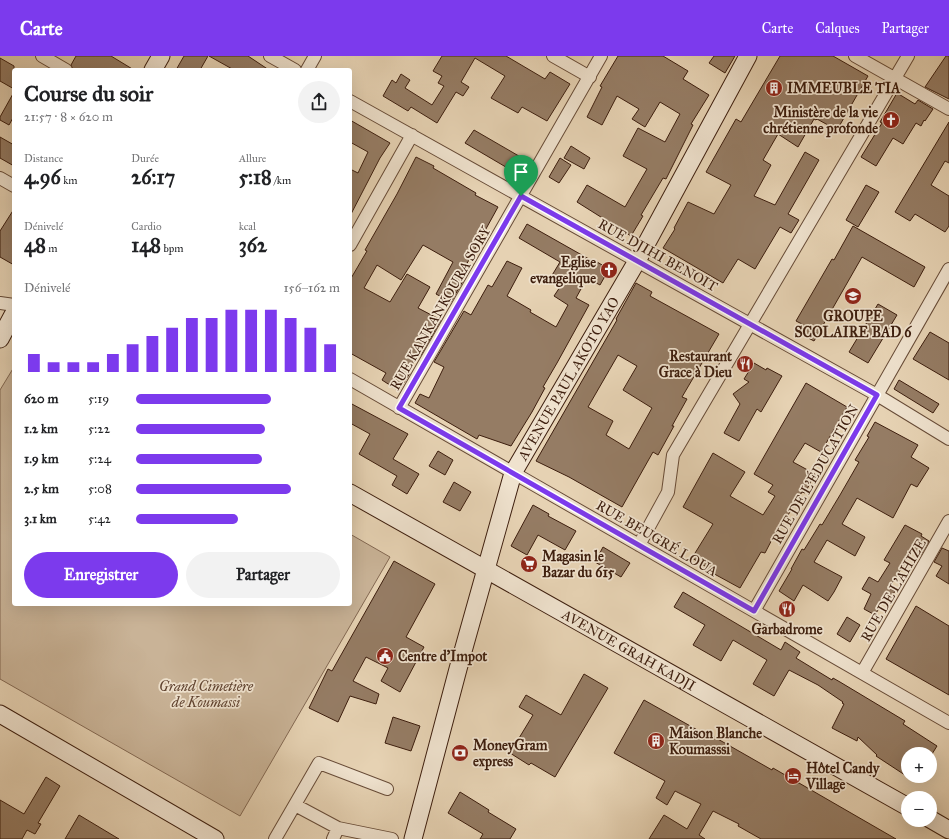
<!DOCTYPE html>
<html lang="fr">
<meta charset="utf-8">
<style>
body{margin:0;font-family:"IM FELL Great Primer",serif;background:#f2f2f2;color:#202124;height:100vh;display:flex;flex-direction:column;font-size:15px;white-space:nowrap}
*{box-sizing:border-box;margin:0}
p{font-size:13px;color:#757577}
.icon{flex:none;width:22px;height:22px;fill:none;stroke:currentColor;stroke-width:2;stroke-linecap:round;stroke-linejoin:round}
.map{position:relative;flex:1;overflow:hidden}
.panel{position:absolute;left:12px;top:12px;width:340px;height:538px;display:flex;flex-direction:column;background:#fff;border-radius:4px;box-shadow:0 4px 16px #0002}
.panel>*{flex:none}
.fabs{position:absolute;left:901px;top:691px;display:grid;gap:8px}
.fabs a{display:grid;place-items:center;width:36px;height:36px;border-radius:50%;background:#fff;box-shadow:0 4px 16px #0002;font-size:20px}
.pin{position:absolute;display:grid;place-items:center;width:34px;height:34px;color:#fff;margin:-41px -17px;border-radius:50% 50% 50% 0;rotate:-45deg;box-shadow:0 0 4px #0007}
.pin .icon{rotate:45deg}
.round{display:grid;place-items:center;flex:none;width:42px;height:42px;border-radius:21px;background:#f2f2f2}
.head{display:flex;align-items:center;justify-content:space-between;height:68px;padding:0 12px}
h1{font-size:22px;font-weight:800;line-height:30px}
.stats{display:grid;grid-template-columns:repeat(3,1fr);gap:6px;height:68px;padding:4px 12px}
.stats div{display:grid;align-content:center}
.stats b{font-size:20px;font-weight:800}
.stats small{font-size:11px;font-weight:400}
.stats p{font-size:11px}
.chart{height:112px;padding:8px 12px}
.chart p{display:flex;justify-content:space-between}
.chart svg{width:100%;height:72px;margin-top:4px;stroke:#7c3aed;stroke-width:6}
.cta{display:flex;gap:8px;margin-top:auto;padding:8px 12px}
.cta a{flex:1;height:46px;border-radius:24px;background:#7c3aed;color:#fff;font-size:16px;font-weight:800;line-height:46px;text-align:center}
.cta a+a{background:#f2f2f2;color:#202124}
ul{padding:0 12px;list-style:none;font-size:13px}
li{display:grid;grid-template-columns:64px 48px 1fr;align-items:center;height:30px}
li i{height:10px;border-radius:5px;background:#7c3aed}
header{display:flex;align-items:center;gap:24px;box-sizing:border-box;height:56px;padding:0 20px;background:#7c3aed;color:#fff}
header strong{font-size:19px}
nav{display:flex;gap:22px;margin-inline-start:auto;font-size:14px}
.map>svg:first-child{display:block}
</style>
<header>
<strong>Carte</strong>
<nav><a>Carte</a><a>Calques</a><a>Partager</a></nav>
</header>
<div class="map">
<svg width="949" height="783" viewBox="0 0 949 783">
<rect width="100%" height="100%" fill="#e6d2b3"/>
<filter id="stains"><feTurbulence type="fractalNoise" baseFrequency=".005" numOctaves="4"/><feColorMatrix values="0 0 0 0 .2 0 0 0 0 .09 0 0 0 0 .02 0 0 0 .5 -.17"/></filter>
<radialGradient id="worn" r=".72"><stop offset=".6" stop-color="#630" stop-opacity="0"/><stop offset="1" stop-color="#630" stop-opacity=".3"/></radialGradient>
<!-- green -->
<path fill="#c9b397" stroke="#836852" d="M 14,311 L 14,548 L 350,548 L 350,478 L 390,501 L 240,760 L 0,623 L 0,334 Z"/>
<!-- building -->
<path fill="#957c64" stroke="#3d1e0e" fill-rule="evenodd" d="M 76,0 L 111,0 L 134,14 L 73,14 L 71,9 Z
M 184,0 L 208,0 L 200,14 L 176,14 Z
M 209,0 L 248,0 L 269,14 L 234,14 Z
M 442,0 L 506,0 L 545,23 L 550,16 L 570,28 L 547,65 L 522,51 L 518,57 L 491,42 L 505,20 L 475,2 L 461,26 L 469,31 L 463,40 L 456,36 L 437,67 L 411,51 L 408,55 L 383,40 L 392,24 L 396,27 L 401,18 L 410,24 L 405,32 L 432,49 L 444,30 L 438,27 L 442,20 L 433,15 Z
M 618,0 L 663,0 L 688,15 L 683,23 L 709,39 L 691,68 L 693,69 L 666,123 L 663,122 L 641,159 L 643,160 L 631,180 L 577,146 L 587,129 L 625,151 L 647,113 L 623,100 L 638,72 L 665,86 L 680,58 L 660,46 L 645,71 L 632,63 L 639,53 L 617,40 L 602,69 L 587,61 L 602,31 L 600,30 Z
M 714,0 L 735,0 L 725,17 L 709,7 Z
M 780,0 L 833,0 L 868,20 L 837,74 L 817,63 L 816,64 L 814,63 L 798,91 L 778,78 L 763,104 L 771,109 L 754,140 L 775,149 L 805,96 L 819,104 L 788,158 L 799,164 L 791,177 L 780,171 L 755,213 L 738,203 L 723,227 L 663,192 L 675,173 L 674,172 L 688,146 L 714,158 L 731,129 L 706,116 L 736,63 L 741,66 Z
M 946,0 L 949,0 L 949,43 L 925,31 Z
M 0,2 L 14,10 L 14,33 L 0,25 Z
M 14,36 L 14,60 L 9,69 L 0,64 L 0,61 Z
M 897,37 L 915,48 L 918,44 L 933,53 L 925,65 L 924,64 L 921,70 L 916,67 L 903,88 L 893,82 L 876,110 L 861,101 L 882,67 L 880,66 Z
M 350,64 L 390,87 L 380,102 L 350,160 L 350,113 L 358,117 L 368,96 L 350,86 Z
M 949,66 L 949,107 L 945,105 L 931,129 L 949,140 L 949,170 L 945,176 L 915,158 L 910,165 L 895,156 Z
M 474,74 L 524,103 L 516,117 L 465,87 Z
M 0,81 L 14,89 L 14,110 L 0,102 Z
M 571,90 L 590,102 L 584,113 L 564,102 Z
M 416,101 L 434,110 L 433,112 L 476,137 L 475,139 L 498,151 L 459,222 L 463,225 L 451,246 L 436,238 L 453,206 L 423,189 L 401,224 L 377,209 L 364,232 L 390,246 L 407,218 L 430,231 L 418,252 L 441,264 L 421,299 L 418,298 L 408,316 L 410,317 L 399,335 L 382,324 L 386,317 L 350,297 L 350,224 L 367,195 L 365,194 L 397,138 Z
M 560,102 L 571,109 L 559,127 L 549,121 Z
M 866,129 L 879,136 L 858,171 L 846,164 Z
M 14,153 L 14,209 L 0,201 L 0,175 Z
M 527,168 L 596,207 L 597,206 L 609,213 L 600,229 L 587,222 L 576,242 L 589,249 L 557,307 L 543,331 L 545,332 L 532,356 L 511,390 L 479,379 L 477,383 L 415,347 L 420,338 L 429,342 L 444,311 L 434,306 L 464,255 L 471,259 L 488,229 L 492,231 L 507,205 L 522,212 L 507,240 L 531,254 L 530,256 L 556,271 L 568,249 L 554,240 L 562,228 L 551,221 L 560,206 L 519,182 Z
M 853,170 L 925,211 L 914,231 L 862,201 L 814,285 L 797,276 L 802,268 L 796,265 L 832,203 L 834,204 Z
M 636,227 L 652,236 L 650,240 L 719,278 L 682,341 L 687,343 L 672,370 L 674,370 L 658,399 L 653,396 L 622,451 L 569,421 L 536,405 L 617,264 L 616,263 ZM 618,299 L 637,310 L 623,334 L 652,352 L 629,393 L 606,379 L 613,365 L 588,351 Z
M 878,248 L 897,259 L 868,307 L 849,296 Z
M 930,276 L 949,287 L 949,324 L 913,303 Z
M 754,307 L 766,314 L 767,312 L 782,320 L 761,356 L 757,353 L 739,385 L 724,377 L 740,348 L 733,338 L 749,326 L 744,323 Z
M 899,324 L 939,348 L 933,357 L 894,333 Z
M 806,327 L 847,351 L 821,396 L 805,387 L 793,406 L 815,418 L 805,437 L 802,436 L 782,469 L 780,468 L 765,497 L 761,496 L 740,532 L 707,514 L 708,512 L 692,502 L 713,468 L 683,451 L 713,397 L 745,416 L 730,440 L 763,459 L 775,440 L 768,436 L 773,429 L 754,418 Z
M 350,347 L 408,378 L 393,403 L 419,418 L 407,438 L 392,429 L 397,420 L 359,398 L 370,378 L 350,367 Z
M 875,366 L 918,389 L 911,401 L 929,412 L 917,431 L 911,428 L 893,462 L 857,442 L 842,468 L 865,481 L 855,500 L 827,484 L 814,506 L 842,521 L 834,536 L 828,545 L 803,529 L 794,545 L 779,535 L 792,513 L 791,513 L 802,493 L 804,494 L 820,468 L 822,469 L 840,439 L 859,406 L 855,404 L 869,381 L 867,380 Z
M 438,395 L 453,404 L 445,419 L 429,410 Z
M 454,426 L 471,436 L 460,455 L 443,446 Z
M 533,449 L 549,458 L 548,460 L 576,475 L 565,494 L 538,479 L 527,499 L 511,490 Z
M 905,469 L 922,478 L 921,480 L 929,485 L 921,499 L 913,494 L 889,532 L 895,535 L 887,549 L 882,547 L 875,559 L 864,553 L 871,538 L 862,533 L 869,521 L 878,526 L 890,507 L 884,504 Z
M 603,491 L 630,507 L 621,521 L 595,506 Z
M 942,492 L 949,495 L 949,528 L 936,520 L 942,510 L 934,506 Z
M 394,505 L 435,528 L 406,581 L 424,591 L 400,636 L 381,625 L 388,612 L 366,601 L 353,625 L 379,638 L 376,648 L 350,640 L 338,666 L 309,652 L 328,613 L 332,615 Z
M 683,536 L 781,594 L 785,586 L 800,596 L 796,602 L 832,624 L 833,622 L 840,626 L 905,665 L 903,668 L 937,690 L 932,698 L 908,698 L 908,721 L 876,700 L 877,699 L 858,681 L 857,685 L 832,672 L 844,648 L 842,647 L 843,646 L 818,629 L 789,614 L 774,640 L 753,628 L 767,604 L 733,584 L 721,605 L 693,589 L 705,569 L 674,551 Z
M 916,550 L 949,570 L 949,639 L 886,603 Z
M 847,561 L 860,569 L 850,586 L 837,578 Z
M 584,618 L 608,632 L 555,721 L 531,707 L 529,709 L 510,697 L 533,659 L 519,651 L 526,639 L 561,659 Z
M 644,644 L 701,676 L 702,674 L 772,714 L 773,712 L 896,783 L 761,783 L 738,770 L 739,768 L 713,755 L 699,779 L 705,783 L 649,783 L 664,759 L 687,773 L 701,748 L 675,735 L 667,749 L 656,742 L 665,725 L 614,697 Z
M 393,661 L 420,670 L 411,695 L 385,687 Z
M 46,721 L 60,730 L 38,767 L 41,768 L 35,778 L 27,774 L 22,783 L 0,783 L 0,744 L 24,758 Z
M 460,736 L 489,754 L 488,756 L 516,773 L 510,783 L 480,783 L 483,778 L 448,757 Z
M 79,759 L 119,783 L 65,783 Z"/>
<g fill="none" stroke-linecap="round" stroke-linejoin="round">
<!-- street casing -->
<g stroke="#674b37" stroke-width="14">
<path id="street" d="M 42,0 L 66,14
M 270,0 L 295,14
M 553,0 L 590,21
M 855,0 L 949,53
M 307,14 L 315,0
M 350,45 L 877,339 L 949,383
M 0,122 L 14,130
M 350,189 L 412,79
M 0,247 L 14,249
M 350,323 L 949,667
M 399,352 L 601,0
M 639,489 L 668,436 L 673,399 L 908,0
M 754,555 L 949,213
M 862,617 L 949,465
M 295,749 L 338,772 L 392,783
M 275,783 L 319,707 L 387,733
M 333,783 L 338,772"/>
</g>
<!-- secondary casing -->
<g stroke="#3d1e0e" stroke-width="19">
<g id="secondary">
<path d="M 153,14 L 161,0"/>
<path d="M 0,283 L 14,257"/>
<path id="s1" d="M 350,437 L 908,751"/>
<path d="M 0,658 L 215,783"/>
<path d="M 930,763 L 949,774"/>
<path id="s2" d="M 413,783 L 458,613 L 513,417 L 637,205 L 748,0"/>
</g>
</g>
<!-- street -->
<use href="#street" stroke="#efe2ce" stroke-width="12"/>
<!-- secondary -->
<use href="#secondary" stroke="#efe2ce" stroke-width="17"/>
</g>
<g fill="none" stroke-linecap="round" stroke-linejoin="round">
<!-- route casing -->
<g stroke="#fff" stroke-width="8">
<path id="route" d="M 521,140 L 877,339 L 754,555 L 399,352 Z"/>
</g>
<!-- route -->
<use href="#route" stroke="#7c3aed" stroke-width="5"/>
</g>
<!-- icons -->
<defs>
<g id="building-disc" transform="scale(0.9)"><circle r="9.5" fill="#8f2418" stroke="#efe2ce"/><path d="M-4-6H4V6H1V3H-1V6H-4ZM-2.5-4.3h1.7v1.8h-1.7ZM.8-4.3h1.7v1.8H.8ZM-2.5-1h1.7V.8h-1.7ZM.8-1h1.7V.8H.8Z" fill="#fff"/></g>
<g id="church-disc" transform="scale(0.9)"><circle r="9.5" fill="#8f2418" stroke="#efe2ce"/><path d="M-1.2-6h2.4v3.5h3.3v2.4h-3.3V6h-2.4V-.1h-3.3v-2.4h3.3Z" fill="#fff"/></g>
<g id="school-disc" transform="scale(0.9)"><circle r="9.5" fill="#8f2418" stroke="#efe2ce"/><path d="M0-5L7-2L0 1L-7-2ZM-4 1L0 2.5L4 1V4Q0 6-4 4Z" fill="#fff"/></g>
<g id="restaurant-disc" transform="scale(0.9)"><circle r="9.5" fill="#8f2418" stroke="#efe2ce"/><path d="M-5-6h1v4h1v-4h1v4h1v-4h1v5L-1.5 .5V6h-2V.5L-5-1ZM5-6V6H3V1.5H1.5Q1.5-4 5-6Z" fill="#fff"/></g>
<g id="supermarket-disc" transform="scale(0.9)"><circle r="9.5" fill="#8f2418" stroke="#efe2ce"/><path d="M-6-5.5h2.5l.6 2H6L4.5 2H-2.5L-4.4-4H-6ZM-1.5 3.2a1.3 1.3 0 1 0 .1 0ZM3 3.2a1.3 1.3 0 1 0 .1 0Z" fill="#fff"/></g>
<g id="civic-disc" transform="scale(0.9)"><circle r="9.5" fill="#8f2418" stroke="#efe2ce"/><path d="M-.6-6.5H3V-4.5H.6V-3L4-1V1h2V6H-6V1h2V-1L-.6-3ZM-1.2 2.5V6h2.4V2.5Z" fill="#fff"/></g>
<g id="bank-disc" transform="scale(0.9)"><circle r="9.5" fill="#8f2418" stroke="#efe2ce"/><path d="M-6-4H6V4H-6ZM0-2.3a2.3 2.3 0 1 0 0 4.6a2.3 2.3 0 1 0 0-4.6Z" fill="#fff"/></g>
<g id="hotel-disc" transform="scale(0.9)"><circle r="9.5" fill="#8f2418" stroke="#efe2ce"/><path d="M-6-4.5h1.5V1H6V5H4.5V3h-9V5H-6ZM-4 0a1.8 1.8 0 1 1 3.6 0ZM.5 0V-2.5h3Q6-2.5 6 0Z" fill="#fff"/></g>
</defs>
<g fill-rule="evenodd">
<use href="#building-disc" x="774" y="32"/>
<use href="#church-disc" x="891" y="64"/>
<use href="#church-disc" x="609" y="214"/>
<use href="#school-disc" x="853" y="240"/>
<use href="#restaurant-disc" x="745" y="308"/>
<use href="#supermarket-disc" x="529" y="508"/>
<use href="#restaurant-disc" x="787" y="553"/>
<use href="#civic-disc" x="385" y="600"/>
<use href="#building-disc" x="656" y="685"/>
<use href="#bank-disc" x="460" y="697"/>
<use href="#hotel-disc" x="793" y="720"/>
</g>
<g text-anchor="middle" stroke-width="3.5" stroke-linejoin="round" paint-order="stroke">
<!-- poi labels -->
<g font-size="14" font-weight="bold" fill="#3d1e0e" stroke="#efe2ce" text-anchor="start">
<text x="787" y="37">IMMEUBLE TIA</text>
<text x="878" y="61" text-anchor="end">Ministère de la vie<tspan x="878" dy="16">chrétienne profonde</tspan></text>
<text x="596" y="211" text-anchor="end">Eglise<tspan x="596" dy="16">evangelique</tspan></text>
<text x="853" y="265" text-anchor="middle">GROUPE<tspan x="853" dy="16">SCOLAIRE BAD 6</tspan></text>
<text x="732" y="305" text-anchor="end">Restaurant<tspan x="732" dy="16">Grace à Dieu</tspan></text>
<text x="542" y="505">Magasin le<tspan x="542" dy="16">Bazar du 615</tspan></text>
<text x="787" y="578" text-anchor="middle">Garbadrome</text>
<text x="398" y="605">Centre d'Impot</text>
<text x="669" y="682">Maison Blanche<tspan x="669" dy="16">Koumasssi</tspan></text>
<text x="473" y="694">MoneyGram<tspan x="473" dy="16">express</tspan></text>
<text x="806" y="717">Hôtel Candy<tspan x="806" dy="16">Village</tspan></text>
</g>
<!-- street labels -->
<g font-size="14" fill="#3d1e0e" stroke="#efe2ce">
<text transform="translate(658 199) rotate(29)" y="5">RUE DJIHI BENOIT</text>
<text transform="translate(440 252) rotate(-60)" y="5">RUE KANKANKOURA SORY</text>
<text dy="5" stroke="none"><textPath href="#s2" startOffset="489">AVENUE PAUL AKOTO YAO</textPath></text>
<text transform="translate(815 418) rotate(-60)" y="5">RUE DE L'ÉDUCATION</text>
<text transform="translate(657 482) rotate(30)" y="5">RUE BEUGRÉ LOUA</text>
<text transform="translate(893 534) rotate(-60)" y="5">RUE DE L'AHIZE</text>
<text dy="5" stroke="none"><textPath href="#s1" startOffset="320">AVENUE GRAH KADJI</textPath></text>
</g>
<!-- park labels -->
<g font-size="14" font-style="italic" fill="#604330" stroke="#efe2ce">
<text x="206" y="635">Grand Cimetière<tspan x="206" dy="16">de Koumassi</tspan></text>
</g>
</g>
<rect width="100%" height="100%" filter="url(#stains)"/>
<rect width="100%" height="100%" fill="url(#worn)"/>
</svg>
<div class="fabs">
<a>+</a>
<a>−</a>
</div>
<div class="pin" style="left:521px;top:140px;background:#1e9e55"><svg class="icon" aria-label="arrive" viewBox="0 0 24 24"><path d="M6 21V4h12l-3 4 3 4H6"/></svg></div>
<section class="panel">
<div class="head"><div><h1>Course du soir</h1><p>21:57 · 8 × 620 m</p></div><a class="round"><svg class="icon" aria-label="share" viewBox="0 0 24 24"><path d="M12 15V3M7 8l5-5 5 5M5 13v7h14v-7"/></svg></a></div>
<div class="stats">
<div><p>Distance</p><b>4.96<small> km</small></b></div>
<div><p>Durée</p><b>26:17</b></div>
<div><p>Allure</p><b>5:18<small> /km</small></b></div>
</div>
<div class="stats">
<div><p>Dénivelé</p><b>48<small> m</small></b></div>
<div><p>Cardio</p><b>148<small> bpm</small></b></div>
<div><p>kcal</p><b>362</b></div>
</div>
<div class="chart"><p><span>Dénivelé</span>156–162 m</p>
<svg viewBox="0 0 160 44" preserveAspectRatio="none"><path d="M5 44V33M15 44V38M25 44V38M35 44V38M45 44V33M55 44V27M65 44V22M75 44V17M85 44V11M95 44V11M105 44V6M115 44V6M125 44V6M135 44V11M145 44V17M155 44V27"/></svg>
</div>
<ul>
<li><b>620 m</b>5:19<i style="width:66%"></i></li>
<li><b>1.2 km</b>5:22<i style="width:63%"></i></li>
<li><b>1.9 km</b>5:24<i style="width:62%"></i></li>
<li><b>2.5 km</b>5:08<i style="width:76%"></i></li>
<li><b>3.1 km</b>5:42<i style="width:50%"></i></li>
</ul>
<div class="cta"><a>Enregistrer</a><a>Partager</a></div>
</section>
</div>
